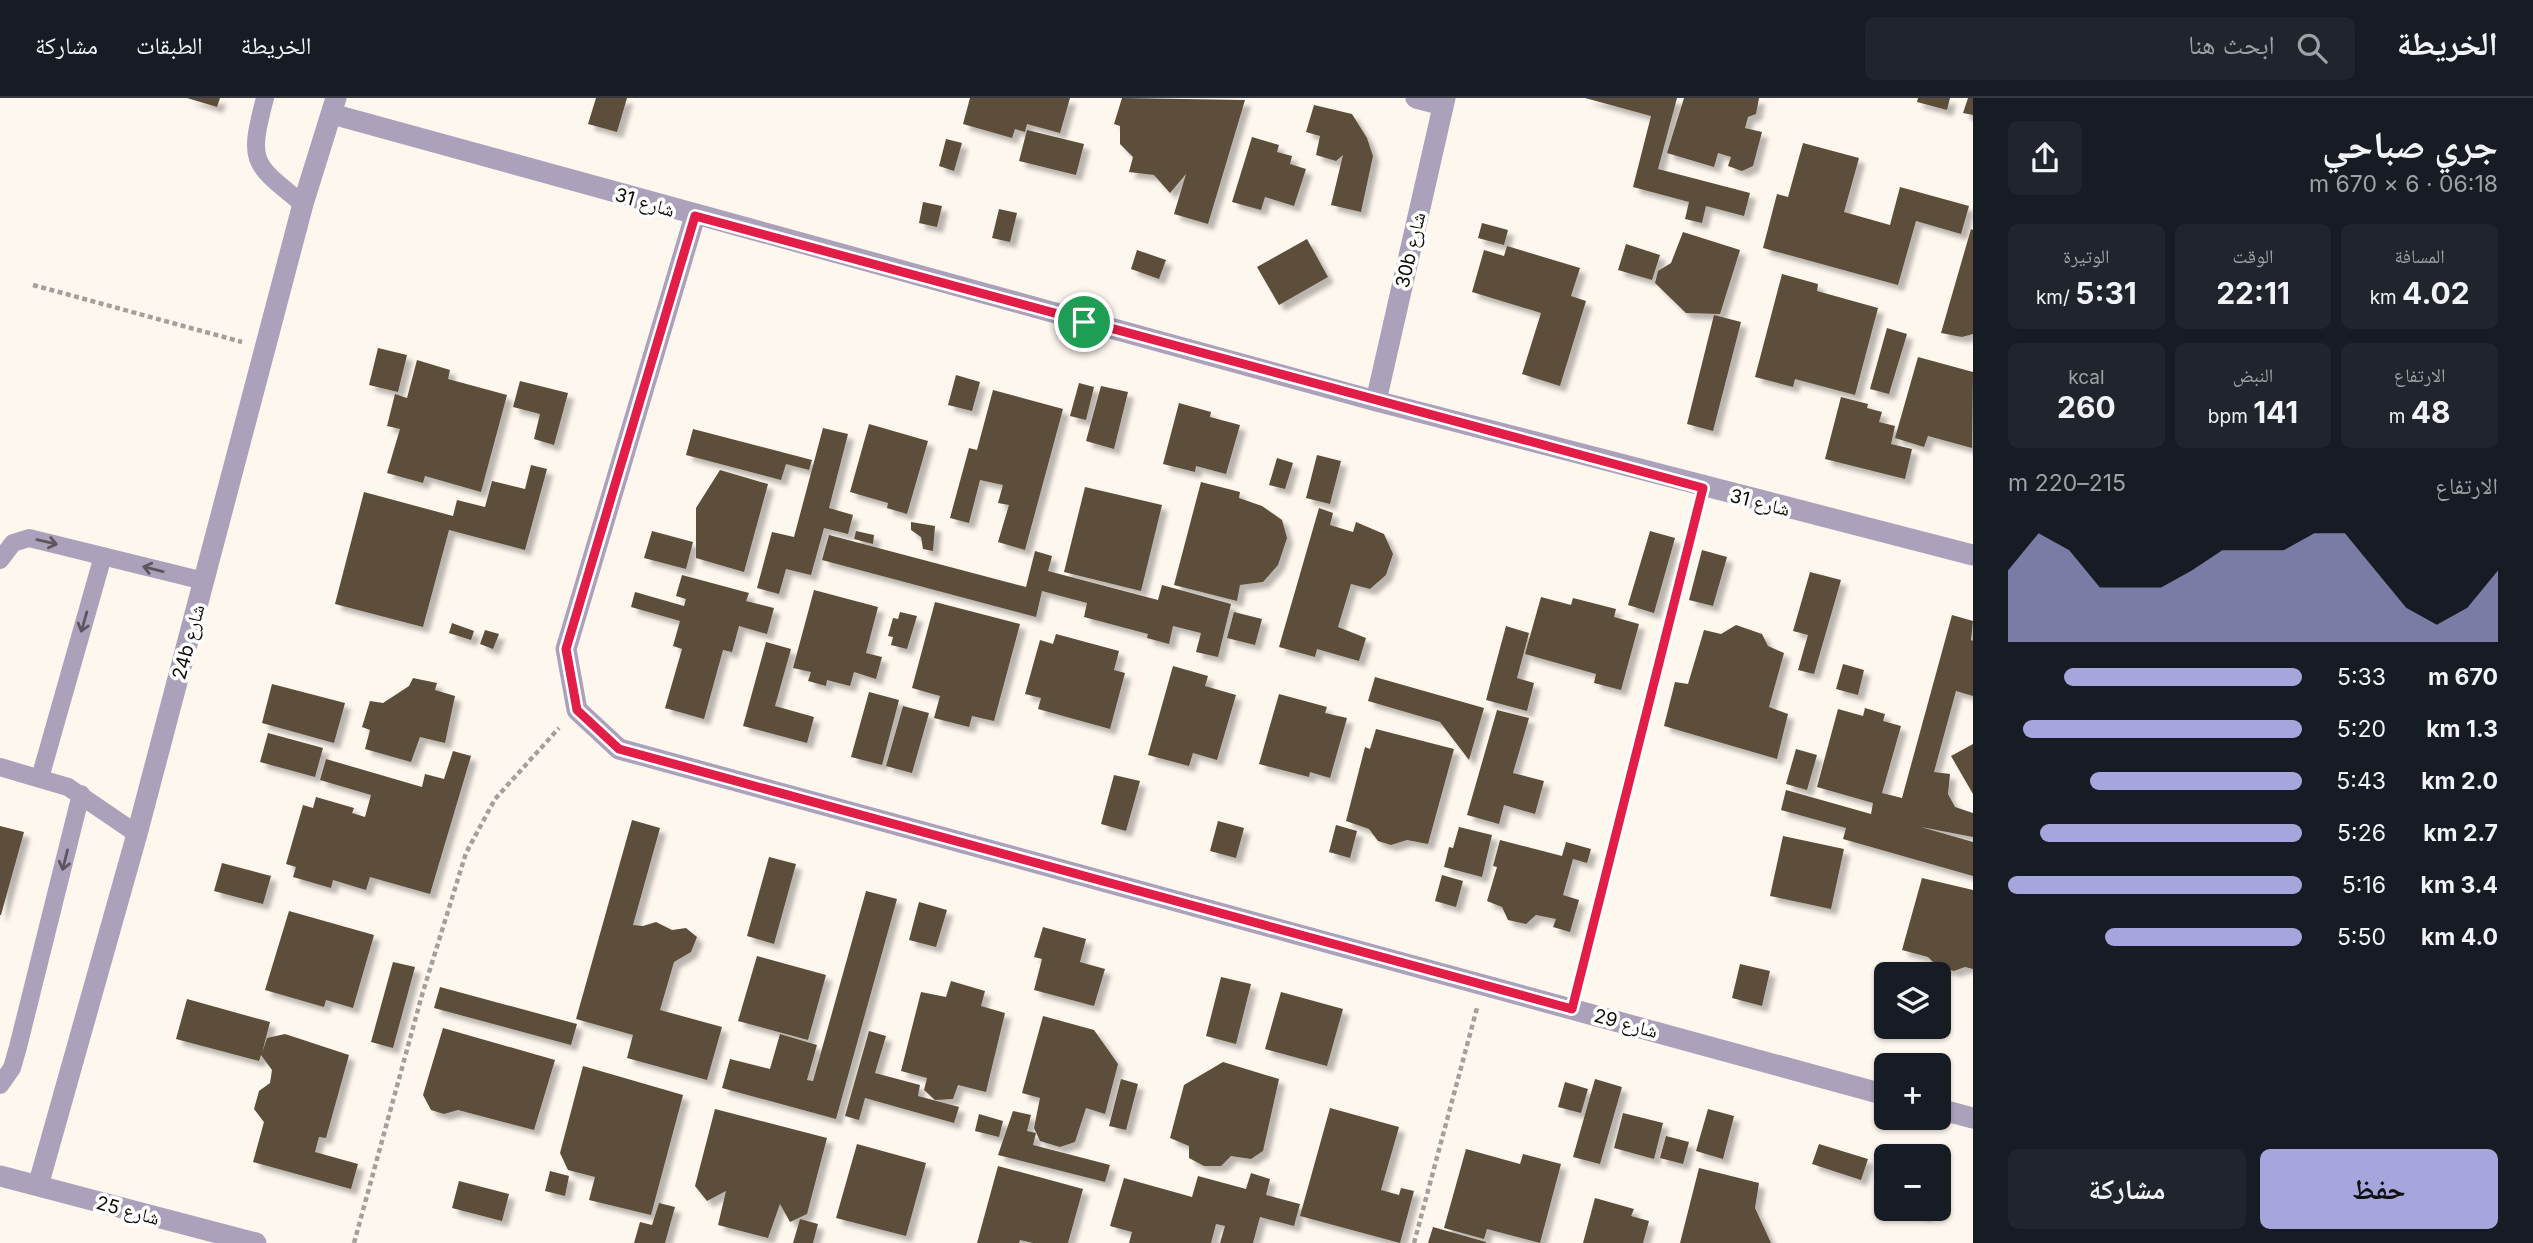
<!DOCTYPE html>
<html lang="ar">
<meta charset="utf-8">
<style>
body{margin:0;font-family:Inter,"Noto Naskh Arabic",sans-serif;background:#20242c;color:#f1f3f6;direction:rtl;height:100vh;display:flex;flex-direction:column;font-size:26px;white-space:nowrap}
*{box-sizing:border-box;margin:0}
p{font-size:23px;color:#9ea1a6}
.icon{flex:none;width:38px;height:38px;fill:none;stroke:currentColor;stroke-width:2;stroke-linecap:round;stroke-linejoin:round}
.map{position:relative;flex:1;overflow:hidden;direction:ltr}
.details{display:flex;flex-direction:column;background:#171b24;width:560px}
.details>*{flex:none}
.buttons{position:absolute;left:1874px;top:864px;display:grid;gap:14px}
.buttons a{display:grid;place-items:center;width:77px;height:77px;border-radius:10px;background:#171b24;box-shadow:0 2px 5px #0004;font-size:35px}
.pin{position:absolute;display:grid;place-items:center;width:60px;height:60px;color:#fff;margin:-30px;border:4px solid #fff;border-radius:50%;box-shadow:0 2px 7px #0007}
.round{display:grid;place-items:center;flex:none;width:74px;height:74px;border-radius:10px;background:#20242c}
.head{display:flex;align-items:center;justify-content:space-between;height:119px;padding:0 35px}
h1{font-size:38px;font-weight:700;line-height:52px}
.figures{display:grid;grid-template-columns:repeat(3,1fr);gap:10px;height:119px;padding:7px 35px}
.figures div{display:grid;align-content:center;border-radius:10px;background:#20242c;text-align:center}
.figures b{font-size:30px;font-weight:700}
.figures small{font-size:19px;font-weight:400}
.figures p{font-size:19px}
.chart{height:196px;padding:14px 35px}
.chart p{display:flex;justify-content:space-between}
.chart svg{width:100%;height:126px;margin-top:7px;fill:#a6a6dc;opacity:.7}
.primary-button{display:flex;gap:14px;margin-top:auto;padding:14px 35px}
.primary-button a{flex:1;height:80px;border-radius:10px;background:#a6a6dc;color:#111;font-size:28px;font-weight:700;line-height:80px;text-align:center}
.primary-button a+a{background:#20242c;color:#f1f3f6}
ul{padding:0 35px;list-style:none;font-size:23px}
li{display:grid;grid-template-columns:112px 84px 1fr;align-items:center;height:52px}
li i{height:18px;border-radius:9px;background:#a6a6dc}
header{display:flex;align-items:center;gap:42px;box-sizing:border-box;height:98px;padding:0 35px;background:#171b24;border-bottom:2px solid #363941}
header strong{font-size:33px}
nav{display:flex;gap:38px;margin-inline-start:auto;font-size:24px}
.search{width:490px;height:63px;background:#20242c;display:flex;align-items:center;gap:18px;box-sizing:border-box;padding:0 24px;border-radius:10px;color:#9ea1a6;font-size:26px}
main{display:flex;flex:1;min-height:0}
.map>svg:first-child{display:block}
</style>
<header>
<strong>الخريطة</strong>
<div class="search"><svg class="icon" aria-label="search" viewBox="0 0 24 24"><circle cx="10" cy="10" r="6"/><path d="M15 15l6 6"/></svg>ابحث هنا</div>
<nav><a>الخريطة</a><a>الطبقات</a><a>مشاركة</a></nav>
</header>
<main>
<section class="details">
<div class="head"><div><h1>جري صباحي</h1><p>06:18 · 6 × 670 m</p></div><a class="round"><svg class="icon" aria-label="share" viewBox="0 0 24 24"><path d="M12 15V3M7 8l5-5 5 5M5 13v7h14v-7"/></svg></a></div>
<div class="figures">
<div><p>المسافة</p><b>4.02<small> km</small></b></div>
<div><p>الوقت</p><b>22:11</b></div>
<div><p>الوتيرة</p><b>5:31<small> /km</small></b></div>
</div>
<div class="figures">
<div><p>الارتفاع</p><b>48<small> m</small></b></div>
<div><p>النبض</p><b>141<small> bpm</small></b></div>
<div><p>kcal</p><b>260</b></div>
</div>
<div class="chart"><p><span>الارتفاع</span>215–220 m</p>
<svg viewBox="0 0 160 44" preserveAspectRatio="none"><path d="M0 44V19L10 6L20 12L30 25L40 25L50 25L60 19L70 12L80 12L90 12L100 6L110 6L120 19L130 32L140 38L150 32L160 19V44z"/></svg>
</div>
<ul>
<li><b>670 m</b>5:33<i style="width:81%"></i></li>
<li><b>1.3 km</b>5:20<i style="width:95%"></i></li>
<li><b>2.0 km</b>5:43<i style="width:72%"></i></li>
<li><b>2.7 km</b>5:26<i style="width:89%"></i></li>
<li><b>3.4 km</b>5:16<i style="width:100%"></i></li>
<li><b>4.0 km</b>5:50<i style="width:67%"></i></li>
</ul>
<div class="primary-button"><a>حفظ</a><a>مشاركة</a></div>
</section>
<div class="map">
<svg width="1973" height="1145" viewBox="0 0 1973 1145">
<defs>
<filter id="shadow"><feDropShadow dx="6" dy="6" stdDeviation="2" flood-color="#0004"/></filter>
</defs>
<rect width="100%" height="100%" fill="#fef7ee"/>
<!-- building -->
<path fill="#5d4e3a" filter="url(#shadow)" d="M 187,0 L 220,0 L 217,9 Z
M 596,0 L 627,0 L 617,34 L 588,26 Z
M 970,0 L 1070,0 L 1060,35 L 1027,26 L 1025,34 L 1015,31 L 1012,40 L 963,26 Z
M 1122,0 L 1245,2 L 1208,126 L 1174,116 L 1186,76 L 1170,95 L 1154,77 L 1129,74 L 1133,59 L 1120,46 L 1120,28 L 1114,26 Z
M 1585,0 L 1677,0 L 1658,71 L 1750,95 L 1744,118 L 1706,108 L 1702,125 L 1685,121 L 1689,104 L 1633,89 L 1651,18 Z
M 1684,0 L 1759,0 L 1756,16 L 1748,19 L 1745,30 L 1762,34 L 1753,68 L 1742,73 L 1728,68 L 1731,59 L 1718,55 L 1714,69 L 1667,55 Z
M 1918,0 L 1950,0 L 1947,12 L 1917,4 Z
M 1968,0 L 1973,0 L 1973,17 L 1963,15 Z
M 1314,7 L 1352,16 L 1367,40 L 1373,58 L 1361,114 L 1331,107 L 1343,57 L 1336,63 L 1316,57 L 1320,38 L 1306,34 Z
M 1027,32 L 1084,46 L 1076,77 L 1019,63 Z
M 1252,39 L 1279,47 L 1277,54 L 1292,58 L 1290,66 L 1306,71 L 1294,108 L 1265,99 L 1261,112 L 1232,104 Z
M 946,41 L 962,45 L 954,73 L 939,68 Z
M 1803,45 L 1859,60 L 1844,114 L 1890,127 L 1900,89 L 1969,108 L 1961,136 L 1916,123 L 1898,187 L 1763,150 L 1777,96 L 1788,99 Z
M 923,104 L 942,108 L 937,129 L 919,125 Z
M 999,111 L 1017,115 L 1010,144 L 992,140 Z
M 1482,125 L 1508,132 L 1504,147 L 1478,140 Z
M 1971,131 L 1973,132 L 1973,236 L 1962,239 L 1941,235 Z
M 1683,134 L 1740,152 L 1720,216 L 1686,215 L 1655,185 L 1658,173 L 1671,165 Z
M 1307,141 L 1328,179 L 1279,207 L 1257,169 Z
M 1626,146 L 1660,157 L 1652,182 L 1618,172 Z
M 1507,148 L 1580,170 L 1571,198 L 1586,203 L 1560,288 L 1522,276 L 1541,215 L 1472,194 L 1484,152 L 1504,158 Z
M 1137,152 L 1166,162 L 1159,181 L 1131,171 Z
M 1782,176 L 1818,186 L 1817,193 L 1878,210 L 1855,297 L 1795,281 L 1793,289 L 1755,279 Z
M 1714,217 L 1741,224 L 1713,333 L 1687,326 Z
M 1887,230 L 1907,236 L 1889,296 L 1870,291 Z
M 378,250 L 407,257 L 398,294 L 369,287 Z
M 1918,259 L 1973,274 L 1972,350 L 1928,338 L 1924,349 L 1895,340 Z
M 417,262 L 450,272 L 448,281 L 507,297 L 481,394 L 425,378 L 423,385 L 387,375 L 400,331 L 387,328 L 395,296 L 407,300 Z
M 956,277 L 980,284 L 972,313 L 948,307 Z
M 520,283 L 568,295 L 554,347 L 534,341 L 540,316 L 513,309 Z
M 1079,285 L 1094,289 L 1086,322 L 1070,318 Z
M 1101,288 L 1128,294 L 1114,351 L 1086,343 Z
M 993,292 L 1063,311 L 1025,452 L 998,444 L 1009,407 L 998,405 L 1003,387 L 980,382 L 969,425 L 950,420 L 969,350 L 977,352 Z
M 1841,299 L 1868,306 L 1867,310 L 1882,314 L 1879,324 L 1895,328 L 1891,346 L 1912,351 L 1905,381 L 1825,361 Z
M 1179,305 L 1211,314 L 1210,319 L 1240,327 L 1226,376 L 1196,368 L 1195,374 L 1163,366 Z
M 869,326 L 928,343 L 907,416 L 887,410 L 888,405 L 850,394 Z
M 823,330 L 848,336 L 829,410 L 853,417 L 848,436 L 824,430 L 811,477 L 786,471 L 779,496 L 757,490 L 772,434 L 794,439 Z
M 693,331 L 812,362 L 809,372 L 786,366 L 781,382 L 686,357 Z
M 1317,357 L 1341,363 L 1330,406 L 1306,400 Z
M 1277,360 L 1293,365 L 1285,391 L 1269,387 Z
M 531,367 L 547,371 L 525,452 L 449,432 L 423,529 L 335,506 L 364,394 L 453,418 L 457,402 L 485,409 L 492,383 L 525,391 Z
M 720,372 L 768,386 L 744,474 L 696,460 L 696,410 Z
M 1201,384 L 1240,394 L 1239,400 L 1262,408 L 1282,422 L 1287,440 L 1278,467 L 1263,484 L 1240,487 L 1237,503 L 1174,487 Z
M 1085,389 L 1162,407 L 1141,493 L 1064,474 Z
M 1319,410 L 1333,415 L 1330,427 L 1353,434 L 1356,424 L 1384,436 L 1393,456 L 1386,477 L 1370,491 L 1351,486 L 1338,529 L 1366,540 L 1359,563 L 1317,551 L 1315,559 L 1279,549 Z
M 911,424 L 935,428 L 933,453 L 923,451 L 921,439 L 911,432 Z
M 652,433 L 693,444 L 686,471 L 644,460 Z
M 856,433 L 874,437 L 873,446 L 854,441 Z
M 1650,433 L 1675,440 L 1654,515 L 1628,507 Z
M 829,437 L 1026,489 L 1035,453 L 1052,458 L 1048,473 L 1158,502 L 1162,487 L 1231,506 L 1218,559 L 1196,554 L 1201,535 L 1173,528 L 1169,546 L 1147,540 L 1148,536 L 1084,519 L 1087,505 L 1042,493 L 1036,519 L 822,462 Z
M 1702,452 L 1727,459 L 1713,508 L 1689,502 Z
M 1810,474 L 1841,482 L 1814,576 L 1798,572 L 1808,537 L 1793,533 Z
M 682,477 L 749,495 L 746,503 L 774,510 L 767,536 L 739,528 L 732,554 L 723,552 L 704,621 L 665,610 L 682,551 L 673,548 L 680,523 L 631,509 L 635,494 L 684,508 L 686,501 L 676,498 Z
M 814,492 L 878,509 L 866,555 L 882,559 L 876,581 L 854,574 L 850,588 L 827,582 L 826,588 L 808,583 L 811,574 L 793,570 Z
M 1541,499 L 1571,507 L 1573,500 L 1616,511 L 1614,519 L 1639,526 L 1621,592 L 1594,585 L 1596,576 L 1525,556 Z
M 935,504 L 1020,526 L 994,623 L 972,618 L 969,629 L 934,620 L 940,598 L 912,590 Z
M 900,514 L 917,518 L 907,551 L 891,547 L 893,539 L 888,538 L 893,520 L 898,521 Z
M 1234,514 L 1262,521 L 1255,547 L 1227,540 Z
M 1952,517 L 1973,523 L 1971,542 L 1973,543 L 1973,598 L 1956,593 L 1934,674 L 1950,676 L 1948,696 L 1955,709 L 1973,715 L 1973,739 L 1921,729 L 1973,744 L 1973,778 L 1843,741 L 1846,730 L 1781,712 L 1786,692 L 1871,716 L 1873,705 L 1817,689 L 1838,611 L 1863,618 L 1865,610 L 1885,616 L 1883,623 L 1901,628 L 1882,695 L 1902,700 Z
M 452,525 L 474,533 L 471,542 L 449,535 Z
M 1736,527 L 1762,536 L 1768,548 L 1784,555 L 1769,609 L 1788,616 L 1777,661 L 1664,628 L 1675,584 L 1688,586 L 1704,532 L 1721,536 Z
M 1506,528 L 1529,535 L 1517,580 L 1534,585 L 1527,613 L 1486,602 Z
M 485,532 L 499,536 L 493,551 L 480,546 Z
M 1056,536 L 1119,553 L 1114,572 L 1125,575 L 1110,631 L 1038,611 L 1041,600 L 1025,596 L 1040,542 L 1053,546 Z
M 766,544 L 791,551 L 775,608 L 814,619 L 807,645 L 743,628 Z
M 1843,566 L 1864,572 L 1858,597 L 1836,591 Z
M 1173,568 L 1208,578 L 1205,588 L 1236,597 L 1217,662 L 1193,655 L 1189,668 L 1148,657 Z
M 1375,579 L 1484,610 L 1469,662 L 1440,624 L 1368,603 Z
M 413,580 L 437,585 L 435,592 L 455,598 L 445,645 L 420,639 L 411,664 L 365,651 L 370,632 L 362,629 L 370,603 L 383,605 L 409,588 Z
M 272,586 L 345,605 L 334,645 L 262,625 Z
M 869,594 L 899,602 L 882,667 L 851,659 Z
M 1279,596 L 1327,609 L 1325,615 L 1347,620 L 1330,680 L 1310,674 L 1309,679 L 1259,666 Z
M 903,608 L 929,615 L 912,675 L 886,668 Z
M 1497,612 L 1529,620 L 1513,675 L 1544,683 L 1535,716 L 1504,707 L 1499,726 L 1467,717 Z
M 1376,631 L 1454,651 L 1428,746 L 1407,742 L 1391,747 L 1378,743 L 1369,731 L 1346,723 L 1365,649 L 1370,651 Z
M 268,635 L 323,650 L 315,679 L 260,664 Z
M 1973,646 L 1973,696 L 1951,658 Z
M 1796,651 L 1817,657 L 1807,692 L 1786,686 Z
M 453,653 L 471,658 L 430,796 L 370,779 L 366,792 L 333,782 L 331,790 L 293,779 L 296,769 L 286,766 L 303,707 L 313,710 L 316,699 L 354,710 L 352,715 L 365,719 L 371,697 L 320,682 L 326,661 L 422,689 L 425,676 L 444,681 Z
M 1114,677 L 1140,683 L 1126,733 L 1101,726 Z
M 632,722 L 660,730 L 633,827 L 643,828 L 656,824 L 672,832 L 686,830 L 697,839 L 691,854 L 674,864 L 660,912 L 722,929 L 707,982 L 627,960 L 633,937 L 576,921 Z
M 1218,723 L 1244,730 L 1236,760 L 1210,753 Z
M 1336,727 L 1357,733 L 1350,760 L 1329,754 Z
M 0,728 L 24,734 L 1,817 L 0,817 Z
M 1459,729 L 1492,737 L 1482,779 L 1444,769 L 1449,749 L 1453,750 Z
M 1783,738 L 1844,751 L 1831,811 L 1770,798 Z
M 1500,742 L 1562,758 L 1566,744 L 1591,751 L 1587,765 L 1573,761 L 1563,797 L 1579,802 L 1570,834 L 1553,829 L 1556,821 L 1536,817 L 1526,826 L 1508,822 L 1502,809 L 1487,803 L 1497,769 L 1493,768 Z
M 769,759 L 796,766 L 774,846 L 747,838 Z
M 222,765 L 271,778 L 263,806 L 214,793 Z
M 1442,777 L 1463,783 L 1456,809 L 1435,803 Z
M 1922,780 L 1973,792 L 1973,871 L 1965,869 L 1954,873 L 1937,868 L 1928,859 L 1902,852 Z
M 866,793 L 897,801 L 836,1021 L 722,990 L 730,961 L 770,971 L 780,936 L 817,947 L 807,982 L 813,983 Z
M 919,804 L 947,812 L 936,849 L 909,842 Z
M 289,813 L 374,837 L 353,910 L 326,902 L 324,909 L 265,892 Z
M 1043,829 L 1086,841 L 1080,864 L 1105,871 L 1094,908 L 1034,892 L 1042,861 L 1034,859 Z
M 757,858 L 826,877 L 808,942 L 738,923 Z
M 393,864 L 415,869 L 393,950 L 371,944 Z
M 1740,866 L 1770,873 L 1762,908 L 1732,900 Z
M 1221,879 L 1251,886 L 1236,946 L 1206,938 Z
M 951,883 L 985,893 L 981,908 L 1005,915 L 986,994 L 958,987 L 953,1001 L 935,1002 L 924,992 L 927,980 L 901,973 L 921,894 L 946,899 Z
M 440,889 L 577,926 L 571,947 L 434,910 Z
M 1281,894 L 1343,911 L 1327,968 L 1265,951 Z
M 187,901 L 270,924 L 262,955 L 267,940 L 285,936 L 349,957 L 326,1040 L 319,1039 L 315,1054 L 358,1066 L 351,1091 L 253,1064 L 264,1024 L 254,1011 L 259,993 L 270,985 L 272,972 L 261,957 L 259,963 L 176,941 Z
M 1043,918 L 1094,932 L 1118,966 L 1105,1016 L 1086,1010 L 1075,1044 L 1060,1049 L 1040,1043 L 1034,1030 L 1040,1000 L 1022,995 Z
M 443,930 L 555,962 L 534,1032 L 458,1012 L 444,1016 L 431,1012 L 423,997 Z
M 869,933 L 886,938 L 875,975 L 920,987 L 918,998 L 959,1009 L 954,1025 L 865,1000 L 859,1022 L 845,1018 Z
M 1223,964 L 1279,981 L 1263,1053 L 1251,1061 L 1231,1058 L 1221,1068 L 1204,1068 L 1189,1060 L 1189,1048 L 1170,1040 L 1184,987 Z
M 583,968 L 683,997 L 651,1117 L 589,1102 L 595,1079 L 568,1072 L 560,1055 Z
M 1121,981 L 1138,986 L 1126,1032 L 1109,1028 Z
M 1595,981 L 1622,989 L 1600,1066 L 1573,1059 Z
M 1565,984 L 1588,991 L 1581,1015 L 1558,1009 Z
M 1330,1010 L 1399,1029 L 1381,1092 L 1399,1097 L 1401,1090 L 1414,1093 L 1400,1145 L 1300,1118 Z
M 715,1011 L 827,1040 L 807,1116 L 790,1124 L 780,1106 L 768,1140 L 718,1127 L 726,1093 L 707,1103 L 695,1088 Z
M 1708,1011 L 1734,1018 L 1723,1061 L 1696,1053 Z
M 1013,1013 L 1031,1017 L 1027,1033 L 1036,1035 L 1033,1047 L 1110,1067 L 1105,1084 L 998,1057 Z
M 1623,1015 L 1663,1025 L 1654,1061 L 1614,1050 Z
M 979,1016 L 1003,1023 L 999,1039 L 975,1033 Z
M 1666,1038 L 1689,1044 L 1683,1066 L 1660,1060 Z
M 857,1046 L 926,1065 L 906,1138 L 836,1120 Z
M 1819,1046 L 1868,1061 L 1861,1082 L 1812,1066 Z
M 1466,1051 L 1520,1066 L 1523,1056 L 1561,1066 L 1540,1145 L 1487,1131 L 1484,1141 L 1444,1130 Z
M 998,1068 L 1083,1091 L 1068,1145 L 1033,1145 L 1020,1142 L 1019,1145 L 977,1145 Z
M 1699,1070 L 1759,1085 L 1755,1110 L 1771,1145 L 1680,1145 Z
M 550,1073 L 569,1078 L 565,1098 L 545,1093 Z
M 1251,1075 L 1270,1081 L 1266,1097 L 1300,1106 L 1294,1128 L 1260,1119 L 1253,1145 L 1220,1145 L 1225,1128 L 1216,1126 L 1211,1145 L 1129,1145 L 1132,1134 L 1110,1128 L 1124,1080 L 1192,1099 L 1198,1078 L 1246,1091 Z
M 459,1083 L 509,1096 L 502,1123 L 452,1110 Z
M 1595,1100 L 1634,1111 L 1631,1118 L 1649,1123 L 1643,1145 L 1583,1145 Z
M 659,1105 L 675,1109 L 665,1145 L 634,1145 L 640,1124 L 652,1127 Z
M 1904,1111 L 1927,1111 L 1925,1118 Z
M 800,1121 L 818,1126 L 813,1145 L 793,1145 Z
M 1433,1129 L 1486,1144 L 1486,1145 L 1428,1145 Z"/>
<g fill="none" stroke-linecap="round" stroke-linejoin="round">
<!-- path -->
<path stroke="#a59f97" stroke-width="4.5" stroke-dasharray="5 3.5" stroke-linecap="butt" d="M 33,187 L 242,244
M 1578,888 L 1698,411
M 354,1145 L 422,897 L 466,755 L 495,701 L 559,630
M 1414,1145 L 1477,910"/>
<!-- lane -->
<path stroke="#aba1ba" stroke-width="18" d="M 265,0 C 248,65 252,65 303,106
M 0,462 L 13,445 L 29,440 L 204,483
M 0,669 L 68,689 L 137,736
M 40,680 L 103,458
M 0,987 L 12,970 L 18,949 L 81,696"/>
<!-- street -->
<path stroke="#aba1ba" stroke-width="21" d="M 1416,0 L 1443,7
M 332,16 L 1376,303 L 1973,457
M 695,118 L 566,551 L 577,612 L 619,651 L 1886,997
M 1376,303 L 1445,0
M 1939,1011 L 1973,1020
M 0,1078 L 256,1145
M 38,1088 L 137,736 L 303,106 L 336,0"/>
</g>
<!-- one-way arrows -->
<defs><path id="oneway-shaft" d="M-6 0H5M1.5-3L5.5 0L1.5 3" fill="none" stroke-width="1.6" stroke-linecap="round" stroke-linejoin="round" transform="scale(1.75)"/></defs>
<g stroke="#5e565f">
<use href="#oneway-shaft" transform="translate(47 444) rotate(13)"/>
<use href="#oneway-shaft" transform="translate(153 471) rotate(-166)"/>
<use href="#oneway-shaft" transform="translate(84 524) rotate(106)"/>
<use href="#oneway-shaft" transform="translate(65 762) rotate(104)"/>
</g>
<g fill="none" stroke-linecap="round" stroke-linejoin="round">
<!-- route casing -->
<g stroke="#fff" stroke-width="14">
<path id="route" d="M 695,118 L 1703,390 L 1572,911 L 619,651 L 577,612 L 566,551 Z"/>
</g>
<!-- route -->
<use href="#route" stroke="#e11d48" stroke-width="9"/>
</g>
<g text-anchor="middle" stroke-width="7" stroke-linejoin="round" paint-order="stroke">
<!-- street labels -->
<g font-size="19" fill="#100b04" stroke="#fff">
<text transform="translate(645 104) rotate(16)" y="7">شارع 31</text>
<text transform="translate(1410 152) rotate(-77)" y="7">30b شارع</text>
<text transform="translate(1760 404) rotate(14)" y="7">شارع 31</text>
<text transform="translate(188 544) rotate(-75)" y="7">24b شارع</text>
<text transform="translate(1626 925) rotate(15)" y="7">شارع 29</text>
<text transform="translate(128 1112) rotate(15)" y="7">شارع 25</text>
</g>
</g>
</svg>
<div class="buttons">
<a><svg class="icon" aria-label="layers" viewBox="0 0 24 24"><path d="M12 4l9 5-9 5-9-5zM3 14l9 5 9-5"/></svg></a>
<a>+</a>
<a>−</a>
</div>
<div class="pin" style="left:1084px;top:224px;background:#1e9e55"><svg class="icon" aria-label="arrive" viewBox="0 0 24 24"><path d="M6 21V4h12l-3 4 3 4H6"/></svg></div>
</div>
</main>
